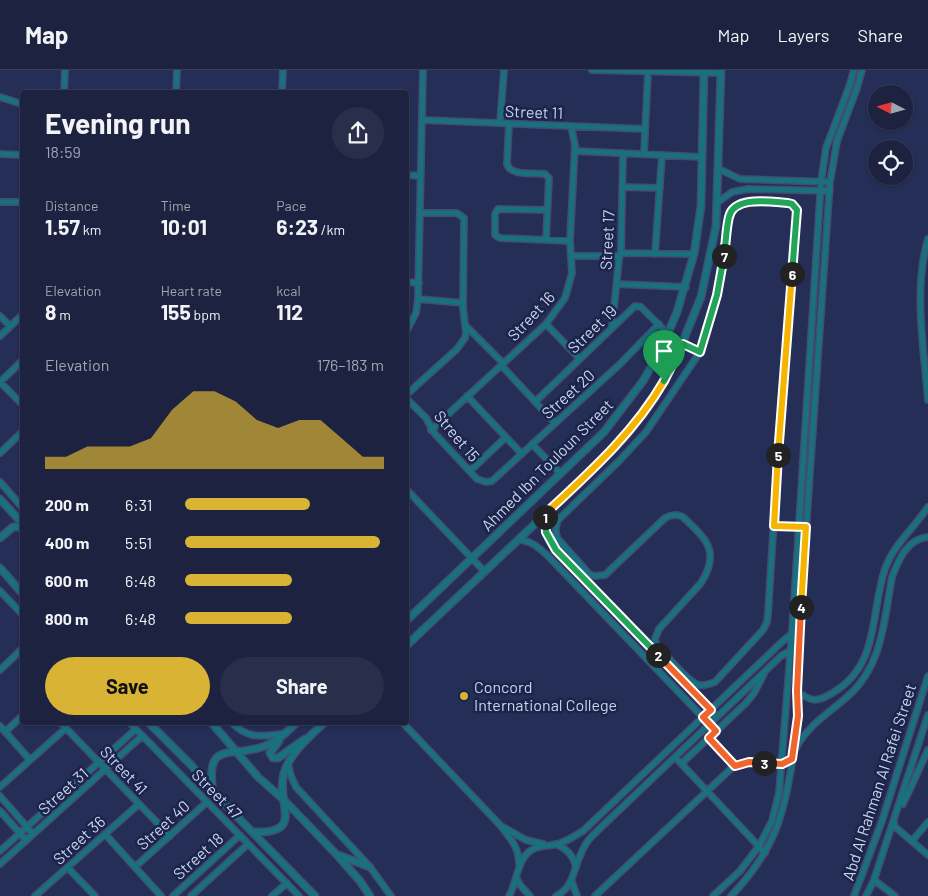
<!DOCTYPE html>
<meta charset="utf-8">
<style>
body{margin:0;font-family:Barlow,sans-serif;background:#292f4b;color:#f1f3f6;height:100vh;display:flex;flex-direction:column;font-size:19px;white-space:nowrap}
*{box-sizing:border-box;margin:0}
p{font-size:16px;color:#a0a4b1}
.icon{flex:none;width:28px;height:28px;fill:none;stroke:currentColor;stroke-width:2;stroke-linecap:round;stroke-linejoin:round}
.map{position:relative;flex:1;overflow:hidden}
.drawer{position:absolute;left:20px;top:20px;width:389px;height:635px;display:flex;flex-direction:column;background:#1c2240;border-radius:5px;box-shadow:0 1px 4px #0004,0 0 0 1px #3a3f59}
.drawer>*{flex:none}
.needle{width:32px;rotate:276deg}
.controls{position:absolute;left:868px;top:15px;display:grid;gap:10px}
.controls a{display:grid;place-items:center;width:45px;height:45px;border-radius:50%;background:#1c2240;box-shadow:0 1px 4px #0004,0 0 0 1px #3a3f59;font-size:25px}
.pin{position:absolute;display:grid;place-items:center;width:42px;height:42px;color:#fff;margin:-51px -21px;border-radius:50% 50% 50% 0;rotate:-45deg;box-shadow:0 0 5px #0007}
.pin .icon{rotate:45deg}
.km{position:absolute;width:25px;height:25px;margin:-12px;border-radius:50%;background:#222;color:#fff;font-size:14px;line-height:25px;text-align:center}
.round{display:grid;place-items:center;flex:none;width:52px;height:52px;border-radius:26px;background:#292f4b}
.head{display:flex;align-items:center;justify-content:space-between;height:85px;padding:0 25px}
h1{font-size:28px;font-weight:700;line-height:38px}
.stats{display:grid;grid-template-columns:repeat(3,1fr);gap:8px;height:85px;padding:5px 25px}
.stats div{display:grid;align-content:center}
.stats b{font-size:21px;font-weight:700}
.stats small{font-size:14px;font-weight:400}
.stats p{font-size:14px}
.chart{height:140px;padding:10px 25px}
.chart p{display:flex;justify-content:space-between}
.chart svg{width:100%;height:90px;margin-top:5px;fill:#d9b334;opacity:.7}
.action{display:flex;gap:10px;margin-top:auto;padding:10px 25px}
.action a{flex:1;height:58px;border-radius:30px;background:#d9b334;color:#111;font-size:20px;font-weight:700;line-height:58px;text-align:center}
.action a+a{background:#292f4b;color:#f1f3f6}
ul{padding:0 25px;list-style:none;font-size:16px}
li{display:grid;grid-template-columns:80px 60px 1fr;align-items:center;height:38px}
li i{height:12px;border-radius:6px;background:#d9b334}
header{display:flex;align-items:center;gap:30px;box-sizing:border-box;height:70px;padding:0 25px;background:#1c2240;border-bottom:1px solid #3a3f59}
header strong{font-size:24px}
nav{display:flex;gap:28px;margin-inline-start:auto;font-size:18px}
.map>svg:first-child{display:block}
</style>
<header>
<strong>Map</strong>
<nav><a>Map</a><a>Layers</a><a>Share</a></nav>
</header>
<div class="map">
<svg width="928" height="826" viewBox="0 0 928 826">
<rect width="100%" height="100%" fill="#252e56"/>
<g fill="none" stroke-linecap="round" stroke-linejoin="round">
<!-- minor casing -->
<g stroke="#434c71" stroke-width="8">
<path id="minor" d="M 592,0 L 721,3
M 64,22 L 65,0
M 176,22 L 177,0
M 282,22 L 283,0
M 0,27 L 22,34
M 422,50 L 645,59
M 500,53 L 504,0
M 509,53 L 507,94 C 511,107 533,102 545,104 L 549,108 L 546,170
M 575,81 L 702,87
M 0,84 L 22,85
M 644,84 L 648,2
M 719,99 L 740,109 L 830,112
M 406,105 L 421,106
M 622,117 L 660,118
M 0,132 L 22,132
M 718,132 L 732,122 L 748,119 L 830,121
M 744,132 L 788,133 L 795,137 L 797,140 L 781,336 L 768,544 L 767,552 L 763,560 L 715,612 C 710,614 705,616 699,615 C 687,612 666,584 656,574 L 655,569 L 659,559 L 701,513 C 721,481 706,469 683,447 C 677,444 672,444 665,448 L 605,505 L 594,506 L 589,504 L 558,469 C 555,462 555,458 558,450 L 619,391 L 646,362 L 700,282 L 717,225 L 723,196 L 728,147 L 734,137 Z
M 547,140 L 498,139 L 495,144 L 495,165 L 500,168 L 570,171
M 928,169 C 913,219 924,279 928,330
M 621,183 L 694,184
M 655,184 L 662,85
M 572,186 L 619,186
M 406,212 L 419,213
M 617,214 L 686,217
M 418,229 L 463,233
M 0,246 L 10,256
M 546,254 L 580,289
M 465,255 L 503,293
M 612,257 L 619,189 L 621,183 L 623,83
M 406,262 L 416,243 L 418,229 L 423,0
M 0,266 L 22,245
M 683,274 L 700,282
M 501,295 L 555,353
M 0,312 L 22,334
M 0,312 L 22,291
M 406,325 L 457,279 L 465,268 L 466,262 L 463,238 L 464,148 L 457,143 L 420,143
M 467,326 L 522,384
M 406,328 L 426,348 L 435,364 L 477,409 L 486,412 L 492,411 L 620,294 L 659,254
M 535,332 L 635,236 L 641,237 L 668,264
M 431,360 L 546,254 L 565,228 L 572,203 L 570,171 L 575,75 L 571,56
M 532,374 L 561,404
M 0,383 L 22,362
M 470,401 L 506,367
M 0,412 L 22,437
M 406,419 L 485,502
M 545,444 L 546,462 L 556,480 L 717,647
M 774,456 L 801,457
M 518,470 C 531,470 539,478 548,486 L 716,661
M 0,521 L 22,544
M 0,600 L 22,579
M 797,621 C 812,633 818,632 834,622 C 880,594 870,544 885,499 C 894,474 914,458 928,437
M 60,652 L 170,766
M 129,652 L 299,826
M 231,652 C 249,670 261,666 284,664
M 402,652 L 500,755 C 510,768 519,777 519,794
M 0,656 L 30,690
M 5,662 L 22,646
M 709,667 L 735,695
M 796,678 C 808,655 829,643 847,627 C 883,596 884,550 892,507 C 899,489 907,469 928,467
M 675,687 L 765,783
M 682,693 L 746,633 L 754,623 L 764,604
M 288,694 L 291,706 L 296,717 L 370,797 L 391,826
M 0,717 L 66,658
M 0,726 L 33,764
M 903,734 L 928,680
M 0,741 L 26,770
M 894,753 L 893,755 L 928,785
M 503,757 L 526,770 L 543,774
M 105,764 L 161,826
M 912,771 L 928,752
M 556,774 C 567,779 573,785 576,797
M 0,781 L 136,659
M 0,794 L 142,666
M 67,797 L 95,826
M 135,797 L 207,732
M 517,809 L 520,815 L 530,826
M 874,810 L 895,826
M 572,812 L 577,826
M 35,826 L 139,734
M 173,826 L 240,765
M 191,826 L 248,774
M 272,826 L 287,813
M 509,826 C 516,814 516,801 523,789 C 532,774 544,777 558,774 C 567,771 575,766 583,761 L 784,570 L 794,562
M 556,826 C 573,818 573,801 580,786 C 583,778 587,771 593,765 L 781,586 L 793,579
M 595,826 L 735,695 C 754,688 773,698 792,689
M 713,826 L 740,801 L 759,776 L 772,751 L 779,723 L 792,563 L 821,112 L 826,78 L 849,17 L 854,0
M 731,826 C 774,781 785,745 793,685 C 794,672 798,659 798,646 C 799,637 797,628 797,619 C 797,605 798,591 798,577 L 830,112 L 837,71 L 857,18 L 862,0
M 854,826 L 882,751 L 928,606
M 866,826 L 874,810 L 928,645"/>
</g>
<!-- tertiary casing -->
<g stroke="#434c71" stroke-width="9">
<path id="tertiary" d="M 0,429 L 22,453
M 0,468 L 13,457 L 22,457
M 0,498 L 22,523
M 406,551 L 604,362 L 643,311 L 661,280 L 677,242 L 694,184 L 701,136 L 704,0
M 406,576 L 593,399 L 625,367 L 645,341 L 664,311 L 677,286 L 701,227 L 716,156 L 721,0
M 148,652 L 192,696 L 213,722 L 315,826
M 211,652 L 258,707 L 284,730 L 337,785 L 360,811 L 370,826
M 279,671 L 270,683 L 273,688 L 278,688 L 305,669
M 213,722 C 205,670 230,688 262,677 C 276,673 287,662 297,652
M 253,762 C 307,764 275,733 284,703 C 290,683 310,666 325,652
M 338,785 L 370,797"/>
</g>
<!-- minor -->
<use href="#minor" stroke="#197180" stroke-width="5"/>
<!-- tertiary -->
<use href="#tertiary" stroke="#197180" stroke-width="6"/>
</g>
<g fill="none" stroke-linecap="round" stroke-linejoin="round">
<!-- split-1 casing -->
<g stroke="#fff" stroke-width="10">
<path id="split-1" d="M 545,447 L 545,444 C 589,403 634,363 664,311"/>
</g>
<!-- split-2 casing -->
<g stroke="#fff" stroke-width="10">
<path id="split-2" d="M 545,447 L 546,462 L 556,480 L 658,585"/>
</g>
<!-- split-3 casing -->
<g stroke="#fff" stroke-width="10">
<path id="split-3" d="M 658,585 L 711,640 L 703,647 L 716,661 L 709,668 L 735,696 L 749,692 L 764,693"/>
</g>
<!-- split-4 casing -->
<g stroke="#fff" stroke-width="10">
<path id="split-4" d="M 764,693 L 782,694 L 792,689 L 798,646 L 797,621 L 801,537"/>
</g>
<!-- split-5 casing -->
<g stroke="#fff" stroke-width="10">
<path id="split-5" d="M 778,385 L 774,456 L 806,457 L 801,537"/>
</g>
<!-- split-6 casing -->
<g stroke="#fff" stroke-width="10">
<path id="split-6" d="M 778,385 L 792,204"/>
</g>
<!-- split-7 casing -->
<g stroke="#fff" stroke-width="10">
<path id="split-7" d="M 724,186 C 726,173 726,159 729,147 C 734,125 771,132 788,133 L 792,134 L 797,140 L 792,204"/>
</g>
<!-- split-8 casing -->
<g stroke="#fff" stroke-width="10">
<path id="split-8" d="M 664,311 L 683,274 L 700,282 L 717,225 L 724,186"/>
</g>
<!-- split-1 -->
<use href="#split-1" stroke="#f5b400" stroke-width="6"/>
<!-- split-2 -->
<use href="#split-2" stroke="#22a559" stroke-width="6"/>
<!-- split-3 -->
<use href="#split-3" stroke="#f0652b" stroke-width="6"/>
<!-- split-4 -->
<use href="#split-4" stroke="#f0652b" stroke-width="6"/>
<!-- split-5 -->
<use href="#split-5" stroke="#f5b400" stroke-width="6"/>
<!-- split-6 -->
<use href="#split-6" stroke="#f5b400" stroke-width="6"/>
<!-- split-7 -->
<use href="#split-7" stroke="#22a559" stroke-width="6"/>
<!-- split-8 -->
<use href="#split-8" stroke="#22a559" stroke-width="6"/>
</g>
<!-- markers -->
<circle fill="#d9b334" stroke="#1b244b" stroke-width="2" cx="464" cy="626" r="5"/>
<g text-anchor="middle" stroke-width="5" stroke-linejoin="round" paint-order="stroke">
<!-- street labels -->
<g font-size="16" fill="#cbd3ec" stroke="#1b244b">
<text transform="translate(534 42) rotate(2)" y="6">Street 11</text>
<text transform="translate(607 170) rotate(-87)" y="6">Street 17</text>
<text transform="translate(531 246) rotate(-47)" y="6">Street 16</text>
<text transform="translate(592 259) rotate(-44)" y="6">Street 19</text>
<text transform="translate(568 324) rotate(-42)" y="6">Street 20</text>
<text transform="translate(457 366) rotate(50)" y="6">Street 15</text>
<text transform="translate(547 395) rotate(-45)" y="6">Ahmed Ibn Touloun Street</text>
<text transform="translate(124 700) rotate(46)" y="6">Street 41</text>
<text transform="translate(879 712) rotate(-72)" y="6">Abd Al Rahman Al Rafei Street</text>
<text transform="translate(63 721) rotate(-42)" y="6">Street 31</text>
<text transform="translate(217 724) rotate(45)" y="6">Street 47</text>
<text transform="translate(163 755) rotate(-42)" y="6">Street 40</text>
<text transform="translate(79 770) rotate(-42)" y="6">Street 36</text>
<text transform="translate(198 786) rotate(-42)" y="6">Street 18</text>
</g>
<!-- poi labels -->
<g font-size="16" fill="#cbd3ec" stroke="#1b244b" text-anchor="start">
<text x="474" y="623">Concord<tspan x="474" dy="18">International College</tspan></text>
</g>
</g>
</svg>
<div class="controls">
<a><svg class="needle" viewBox="-14 -14 28 28"><path d="M0-13l5 13h-10z" fill="#e53935"/><path d="M0 13l5-13h-10z" fill="#a0a4b1"/></svg></a>
<a><svg class="icon" aria-label="locate" viewBox="0 0 24 24"><circle cx="12" cy="12" r="6"/><path d="M12 2v4M12 18v4M2 12h4M18 12h4"/></svg></a>
</div>
<div class="pin" style="left:664px;top:311px;background:#1e9e55"><svg class="icon" aria-label="arrive" viewBox="0 0 24 24"><path d="M6 21V4h12l-3 4 3 4H6"/></svg></div>
<b class="km" style="left:545px;top:447px">1</b>
<b class="km" style="left:658px;top:585px">2</b>
<b class="km" style="left:764px;top:693px">3</b>
<b class="km" style="left:801px;top:537px">4</b>
<b class="km" style="left:778px;top:385px">5</b>
<b class="km" style="left:792px;top:204px">6</b>
<b class="km" style="left:724px;top:186px">7</b>
<section class="drawer">
<div class="head"><div><h1>Evening run</h1><p>18:59</p></div><a class="round"><svg class="icon" aria-label="share" viewBox="0 0 24 24"><path d="M12 15V3M7 8l5-5 5 5M5 13v7h14v-7"/></svg></a></div>
<div class="stats">
<div><p>Distance</p><b>1.57<small> km</small></b></div>
<div><p>Time</p><b>10:01</b></div>
<div><p>Pace</p><b>6:23<small> /km</small></b></div>
</div>
<div class="stats">
<div><p>Elevation</p><b>8<small> m</small></b></div>
<div><p>Heart rate</p><b>155<small> bpm</small></b></div>
<div><p>kcal</p><b>112</b></div>
</div>
<div class="chart"><p><span>Elevation</span>176–183 m</p>
<svg viewBox="0 0 160 44" preserveAspectRatio="none"><path d="M0 44V38L10 38L20 33L30 33L40 33L50 29L60 15L70 6L80 6L90 11L100 20L110 24L120 20L130 20L140 29L150 38L160 38V44z"/></svg>
</div>
<ul>
<li><b>200 m</b>6:31<i style="width:63%"></i></li>
<li><b>400 m</b>5:51<i style="width:98%"></i></li>
<li><b>600 m</b>6:48<i style="width:54%"></i></li>
<li><b>800 m</b>6:48<i style="width:54%"></i></li>
</ul>
<div class="action"><a>Save</a><a>Share</a></div>
</section>
</div>
